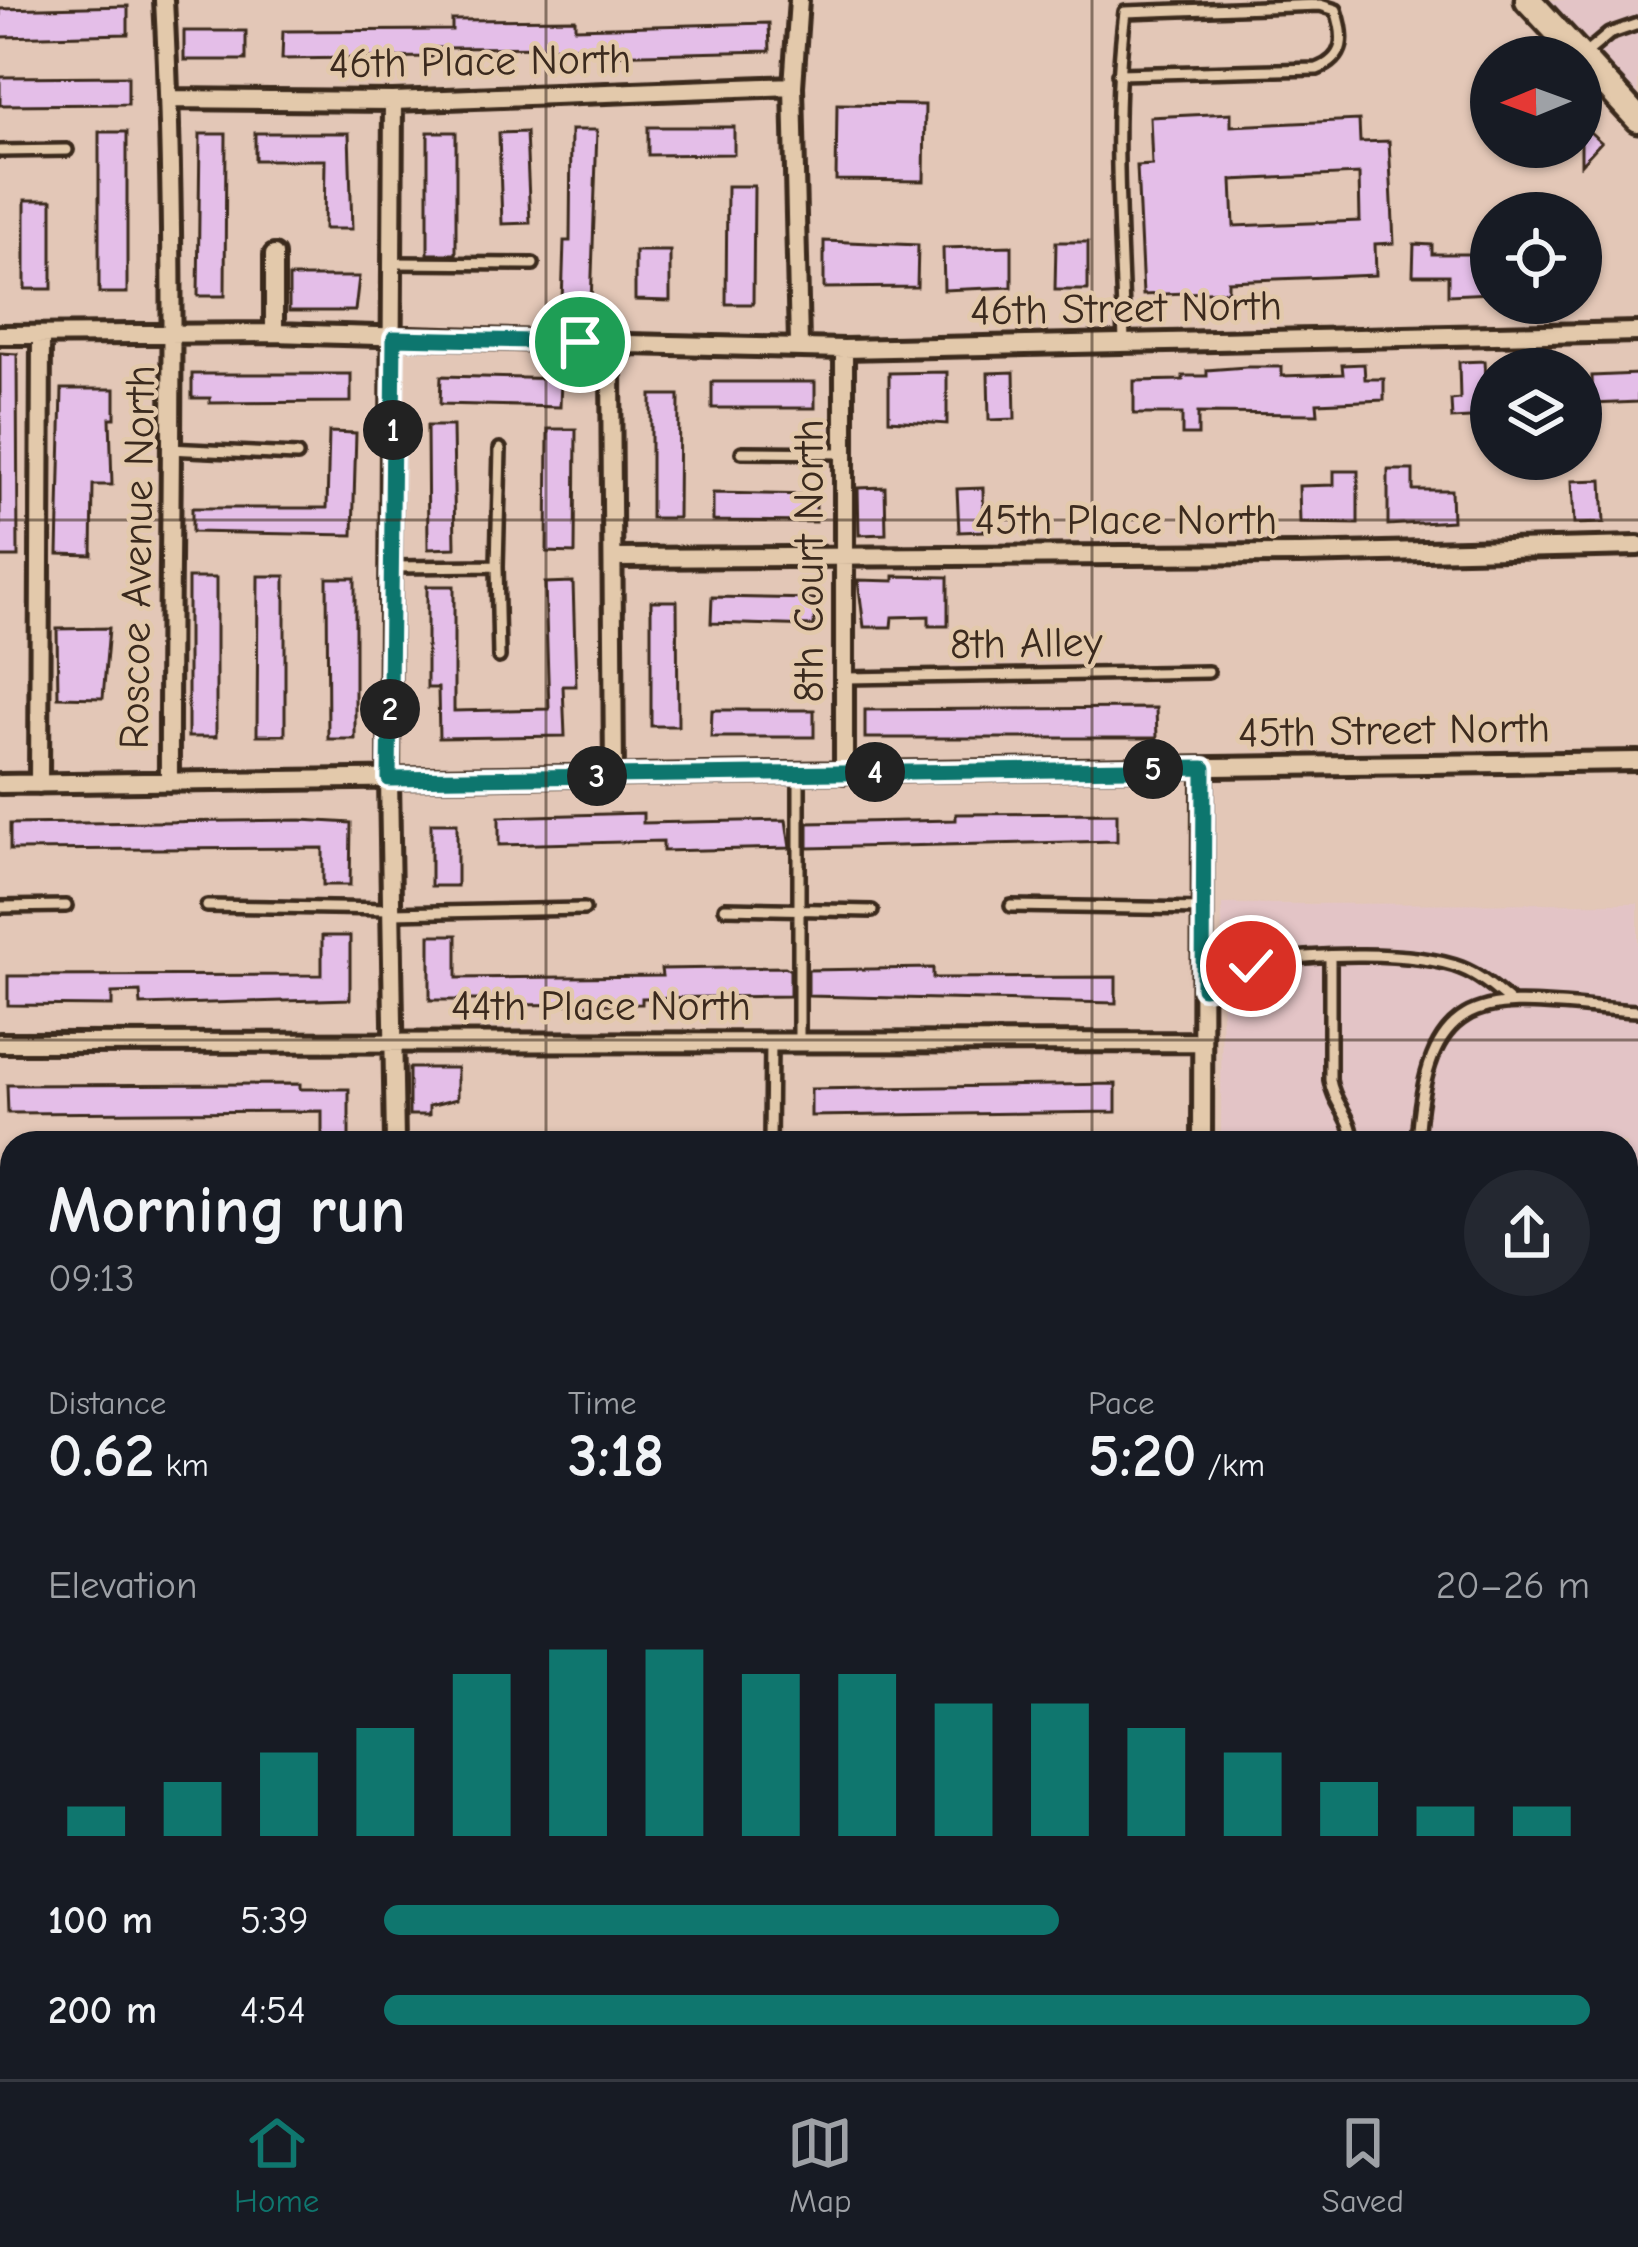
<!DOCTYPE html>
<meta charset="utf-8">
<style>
body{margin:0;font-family:"Comic Neue",sans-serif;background:#242831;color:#f1f3f6;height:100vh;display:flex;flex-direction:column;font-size:45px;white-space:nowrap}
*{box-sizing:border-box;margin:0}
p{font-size:39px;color:#9ea1a6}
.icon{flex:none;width:66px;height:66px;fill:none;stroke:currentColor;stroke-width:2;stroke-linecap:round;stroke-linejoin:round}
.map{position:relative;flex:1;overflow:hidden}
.drawer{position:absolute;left:0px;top:1131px;width:1638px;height:948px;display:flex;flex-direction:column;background:#171b24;border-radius:36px 36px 0 0;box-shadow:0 3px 9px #0004}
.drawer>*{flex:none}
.needle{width:78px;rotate:269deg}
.fabs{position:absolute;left:1470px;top:36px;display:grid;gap:24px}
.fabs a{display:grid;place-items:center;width:132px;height:132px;border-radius:50%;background:#171b24;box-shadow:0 3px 9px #0004;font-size:60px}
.pin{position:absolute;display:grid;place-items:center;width:102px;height:102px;color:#fff;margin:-51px;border:6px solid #fff;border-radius:50%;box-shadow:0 3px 12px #0007}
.km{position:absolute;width:60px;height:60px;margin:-30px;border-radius:50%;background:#222;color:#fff;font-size:33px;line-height:60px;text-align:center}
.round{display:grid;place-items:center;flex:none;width:126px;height:126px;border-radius:63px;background:#242831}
.headline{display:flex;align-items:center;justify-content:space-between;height:204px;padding:0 48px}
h1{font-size:66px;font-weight:600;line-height:90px}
.stats{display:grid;grid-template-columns:repeat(3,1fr);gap:18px;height:204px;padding:12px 48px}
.stats div{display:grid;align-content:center}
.stats b{font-size:60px;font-weight:600}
.stats small{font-size:33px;font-weight:400}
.stats p{font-size:33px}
.chart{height:336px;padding:24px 48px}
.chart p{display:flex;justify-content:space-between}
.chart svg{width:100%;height:216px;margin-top:12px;stroke:#0f766e;stroke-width:6}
ul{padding:0 48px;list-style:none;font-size:39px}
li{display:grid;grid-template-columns:192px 144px 1fr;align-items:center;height:90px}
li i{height:30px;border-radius:15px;background:#0f766e}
.dock{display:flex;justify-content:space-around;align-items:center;height:168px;border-top:3px solid #363941;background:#171b24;font-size:33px;color:#9ea1a6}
.dock a{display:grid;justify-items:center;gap:6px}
.dock .on{color:#0f766e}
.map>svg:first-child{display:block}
</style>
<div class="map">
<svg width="1638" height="2079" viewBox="0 0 1638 2079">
<rect width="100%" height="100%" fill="#e3c7b7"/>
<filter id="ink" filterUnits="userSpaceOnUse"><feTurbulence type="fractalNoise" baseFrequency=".00833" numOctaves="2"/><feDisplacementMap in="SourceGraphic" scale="24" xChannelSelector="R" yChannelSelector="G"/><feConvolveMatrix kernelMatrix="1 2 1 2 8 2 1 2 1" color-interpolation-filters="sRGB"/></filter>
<g filter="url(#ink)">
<!-- built -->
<path fill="#e3c4c6" d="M 1526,0 L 1638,0 L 1638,133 L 1581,66 Z
M 1638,903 L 1638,2079 L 1363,2079 L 1368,2067 L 1626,2067 L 1626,1143 L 1221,1143 L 1222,904 Z
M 0,1929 L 12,1929 L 12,2067 L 237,2067 L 244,2079 L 0,2079 Z"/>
<!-- green -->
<path fill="#b6ebac" stroke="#788a65" stroke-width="3" d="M 1030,2067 L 1366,2067 L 1362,2079 L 1025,2079 Z"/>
<!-- building -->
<path fill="#e4bee8" stroke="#3b2a1e" stroke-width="3" fill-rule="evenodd" d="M 128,6 L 128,34 L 0,37 L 0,9 Z
M 575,19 L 575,28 L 769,23 L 770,51 L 600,55 L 599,47 L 432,48 L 432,57 L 282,59 L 283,31 L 452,30 L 452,20 Z
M 184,31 L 246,31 L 246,60 L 184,60 Z
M 128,76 L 128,104 L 0,105 L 0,77 Z
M 837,104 L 925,105 L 924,181 L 836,180 Z
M 1231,113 L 1231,126 L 1359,120 L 1360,142 L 1389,141 L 1394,243 L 1375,244 L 1376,275 L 1228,281 L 1228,291 L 1143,295 L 1137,166 L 1152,165 L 1150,117 ZM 1359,174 L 1360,221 L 1234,226 L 1232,180 Z
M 1581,124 L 1601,142 L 1581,164 Z
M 648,127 L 734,127 L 734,154 L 648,155 Z
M 571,130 L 597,130 L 591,304 L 562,303 L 564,241 L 570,241 Z
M 99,132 L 127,132 L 127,293 L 99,293 Z
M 428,132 L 456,132 L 456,254 L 428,254 Z
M 526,132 L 530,223 L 502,224 L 499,133 Z
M 255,133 L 349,133 L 352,229 L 324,229 L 325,160 L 255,160 Z
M 200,134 L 226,134 L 225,296 L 198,296 Z
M 727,186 L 754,186 L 753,304 L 726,304 Z
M 25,200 L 52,200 L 52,289 L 25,289 Z
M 824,241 L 918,245 L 917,287 L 824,288 Z
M 1056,242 L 1088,242 L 1088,290 L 1055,290 Z
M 1414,244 L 1432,245 L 1432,254 L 1491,254 L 1491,293 L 1448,295 L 1448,275 L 1413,275 Z
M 1012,246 L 1012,287 L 944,290 L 943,248 Z
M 635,251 L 670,251 L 670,301 L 635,300 Z
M 289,277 L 359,277 L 355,311 L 289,311 Z
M 0,353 L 17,354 L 18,557 L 0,557 Z
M 1485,361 L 1488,417 L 1452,419 L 1451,400 L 1460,399 L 1459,362 Z
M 1364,364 L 1365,379 L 1384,379 L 1384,400 L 1317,403 L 1318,414 L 1198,413 L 1198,435 L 1182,435 L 1182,414 L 1134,414 L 1134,381 L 1183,380 L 1183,376 L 1207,376 L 1207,370 L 1246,367 L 1282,367 L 1282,376 L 1343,374 L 1342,365 Z
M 947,372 L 947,424 L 889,420 L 889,373 Z
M 1014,372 L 1015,419 L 989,420 L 988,373 Z
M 192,374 L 351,374 L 351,402 L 210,403 L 210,398 L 192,398 Z
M 1638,374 L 1638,402 L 1593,404 L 1592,376 Z
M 441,376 L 561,379 L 560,407 L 440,404 Z
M 712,382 L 815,382 L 815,408 L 712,408 Z
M 62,389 L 115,389 L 115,418 L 110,418 L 112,485 L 93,485 L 92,555 L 58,554 Z
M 651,395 L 679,395 L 678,518 L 651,518 Z
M 427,426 L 453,426 L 455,548 L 428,549 Z
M 548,429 L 576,429 L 575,553 L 547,552 Z
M 329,432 L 356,433 L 353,535 L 192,532 L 192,508 L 327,508 Z
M 1388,470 L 1413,470 L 1413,490 L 1451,490 L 1452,521 L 1388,525 Z
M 1334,471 L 1358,471 L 1358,524 L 1300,523 L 1299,486 L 1334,485 Z
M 1602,480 L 1604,523 L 1574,524 L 1572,481 Z
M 885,487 L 886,534 L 859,535 L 858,488 Z
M 983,488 L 984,531 L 959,532 L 957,489 Z
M 713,493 L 816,495 L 816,522 L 713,521 Z
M 258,576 L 285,576 L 285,735 L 257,735 Z
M 894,576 L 948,577 L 948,626 L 929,626 L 929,616 L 892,617 L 891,627 L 864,627 L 858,580 L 894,581 Z
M 188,578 L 216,578 L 216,737 L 188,737 Z
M 327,578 L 355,578 L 355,739 L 328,739 Z
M 573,582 L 576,686 L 563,686 L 565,736 L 439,738 L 438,688 L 427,688 L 427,586 L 454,586 L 454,711 L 549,709 L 545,583 Z
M 712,597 L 815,599 L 814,626 L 711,623 Z
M 651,601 L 677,601 L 678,726 L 651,726 Z
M 109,628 L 103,698 L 58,697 L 57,629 Z
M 1156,708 L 1157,738 L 865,738 L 865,710 Z
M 712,710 L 814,710 L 814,737 L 711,737 Z
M 643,813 L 643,823 L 786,820 L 790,848 L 663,851 L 663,841 L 499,845 L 499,817 Z
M 1117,813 L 1117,841 L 808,848 L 808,823 L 956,820 L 956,814 Z
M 301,820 L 351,823 L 350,885 L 323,885 L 323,848 L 10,850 L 10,824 Z
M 431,823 L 457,823 L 457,886 L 431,886 Z
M 430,935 L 457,935 L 457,978 L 662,976 L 661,969 L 785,967 L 790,970 L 790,996 L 642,998 L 642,1004 L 479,1005 L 479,1000 L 430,1000 Z
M 322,936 L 350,936 L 350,999 L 141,1005 L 140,992 L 112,993 L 112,1006 L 8,1005 L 8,976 L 322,975 Z
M 933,968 L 933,978 L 1116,977 L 1116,1003 L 808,996 L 808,970 Z
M 409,1068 L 457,1068 L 457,1099 L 429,1106 L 429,1115 L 409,1115 Z
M 300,1084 L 300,1089 L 349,1089 L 349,1143 L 322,1143 L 322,1111 L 8,1113 L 7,1085 Z
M 1116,1084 L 1116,1112 L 811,1116 L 811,1089 Z"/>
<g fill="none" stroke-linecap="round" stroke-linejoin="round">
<!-- service casing -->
<g stroke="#3b2a1e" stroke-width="18">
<path id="service" d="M 1585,54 L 1609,34 L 1638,24
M 1118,74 L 1317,69 C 1346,58 1345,37 1336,10 L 1320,5 L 1125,12 C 1111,121 1121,234 1124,343
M 0,151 L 67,150
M 393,263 L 533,264
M 168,449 L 297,455
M 742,452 L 844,453
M 497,566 L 499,657
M 391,567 L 497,566 L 500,449
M 845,678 L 1208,672
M 799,773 L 799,1041
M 207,906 L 391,909
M 1011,906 L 1205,909
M 0,907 L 66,906
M 725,908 L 872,911
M 392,913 L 584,909
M 1330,956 L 1330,1080 C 1334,1106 1353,1116 1353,1143
M 1203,988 C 1227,984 1240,967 1263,963 C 1312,953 1414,950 1461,968 C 1479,975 1494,988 1508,1000
M 770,1143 L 771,1041
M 1417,1143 C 1427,968 1503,1004 1638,1011
M 0,1179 L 12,1179
M 0,1469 L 12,1469
M 0,1518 L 12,1515
M 1626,1657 L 1638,1643
M 0,2061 L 12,2061
M 133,2067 L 133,2079
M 1429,2079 L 1429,2067"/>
</g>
<!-- minor casing -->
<g stroke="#3b2a1e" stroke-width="26">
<path id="minor" d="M 164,0 C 178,261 168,521 169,782
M 169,99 L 393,101 L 793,86
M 393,101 L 389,779 L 395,1143
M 274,333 L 274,255
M 0,335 L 274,333 L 580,342
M 799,344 L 793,86 L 799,0
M 844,349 L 844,773
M 614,558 L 1299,554 L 1638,546
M 614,776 L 611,364 L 628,344 L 844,349 L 1638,332
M 0,784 L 1638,761
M 39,784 L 41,337
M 0,1043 L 1202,1042
M 1202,1143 L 1203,768
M 1626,1295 L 1638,1264
M 0,1320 L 12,1320
M 0,1913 L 12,1913
M 1016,2079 L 1023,2067"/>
</g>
<!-- tertiary casing -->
<g stroke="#3b2a1e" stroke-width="30">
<path id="tertiary" d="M 0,1600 L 12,1621
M 246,2067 L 250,2079"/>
</g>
<!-- secondary casing -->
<g stroke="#3b2a1e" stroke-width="33">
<path id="secondary" d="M 1528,0 L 1581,57
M 1581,57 L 1638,119"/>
</g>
<!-- service -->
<use href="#service" stroke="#e3c9ab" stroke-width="9"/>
<!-- minor -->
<use href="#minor" stroke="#e3c9ab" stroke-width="16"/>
<!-- tertiary -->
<use href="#tertiary" stroke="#e3c9ab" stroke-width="21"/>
<!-- secondary -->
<use href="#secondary" stroke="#e3c9ab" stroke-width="24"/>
<!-- rail casing -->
<g stroke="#3b2a1e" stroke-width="10">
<path id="rail" d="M 1626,1467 L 1638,1436
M 1386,2079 L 1391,2067"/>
</g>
<!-- rail -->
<use href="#rail" stroke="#e3c9ab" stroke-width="6" stroke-dasharray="18" stroke-linecap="butt"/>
</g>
</g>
<g fill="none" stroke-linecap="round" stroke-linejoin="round" filter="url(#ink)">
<!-- route casing -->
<g stroke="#fff" stroke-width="24">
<path id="route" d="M 580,342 L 394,338 L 389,779 L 1204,768 L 1203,988 L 1225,985 L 1251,966"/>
</g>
<!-- route -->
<use href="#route" stroke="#0f766e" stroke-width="15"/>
</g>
<!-- grid -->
<path fill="none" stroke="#3b2a1e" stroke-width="3" stroke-opacity="0.55" d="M 546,0 L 546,1143M 1092,0 L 1092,1143M 0,520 L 1638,520M 0,1040 L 1638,1040M 0,1559 L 12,1559M 1626,1559 L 1638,1559M 546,2067 L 546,2079M 1092,2067 L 1092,2079"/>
<g text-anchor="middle" stroke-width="9" stroke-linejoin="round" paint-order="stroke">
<!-- street labels -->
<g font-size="42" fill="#3b2a1e" stroke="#e3c9ab">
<text transform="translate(480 60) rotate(-1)" y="15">46th Place North</text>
<text transform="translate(1126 307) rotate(-1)" y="15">46th Street North</text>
<text x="1126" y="534">45th Place North</text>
<text transform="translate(136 557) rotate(-89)" y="15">Roscoe Avenue North</text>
<text transform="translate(808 561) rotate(-90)" y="15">8th Court North</text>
<text transform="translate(1026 642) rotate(-1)" y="15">8th Alley</text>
<text transform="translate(1394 729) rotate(-1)" y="15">45th Street North</text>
<text x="601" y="1020">44th Place North</text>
</g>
</g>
</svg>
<div class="fabs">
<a><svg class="needle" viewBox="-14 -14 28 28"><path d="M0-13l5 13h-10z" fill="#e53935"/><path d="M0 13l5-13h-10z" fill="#9ea1a6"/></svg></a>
<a><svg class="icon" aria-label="locate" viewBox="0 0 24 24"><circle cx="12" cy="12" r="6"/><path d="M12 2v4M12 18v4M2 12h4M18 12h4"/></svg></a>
<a><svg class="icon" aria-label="layers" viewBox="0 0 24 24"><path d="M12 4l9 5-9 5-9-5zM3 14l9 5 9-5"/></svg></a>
</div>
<div class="pin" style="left:580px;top:342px;background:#1e9e55"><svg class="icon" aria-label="arrive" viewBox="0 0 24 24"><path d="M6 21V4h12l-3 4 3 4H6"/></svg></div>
<div class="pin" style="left:1251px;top:966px;background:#d93025"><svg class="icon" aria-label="check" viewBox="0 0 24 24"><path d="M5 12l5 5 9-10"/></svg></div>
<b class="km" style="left:393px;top:430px">1</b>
<b class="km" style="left:390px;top:709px">2</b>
<b class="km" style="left:597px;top:776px">3</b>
<b class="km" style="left:875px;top:772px">4</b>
<b class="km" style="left:1153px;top:769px">5</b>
<section class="drawer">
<div class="headline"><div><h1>Morning run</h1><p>09:13</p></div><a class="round"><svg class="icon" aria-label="share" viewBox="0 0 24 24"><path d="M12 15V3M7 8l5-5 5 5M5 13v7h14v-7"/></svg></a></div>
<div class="stats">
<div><p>Distance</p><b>0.62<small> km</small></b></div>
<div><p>Time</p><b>3:18</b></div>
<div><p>Pace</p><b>5:20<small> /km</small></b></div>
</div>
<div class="chart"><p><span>Elevation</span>20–26 m</p>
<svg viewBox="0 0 160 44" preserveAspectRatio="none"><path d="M5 44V38M15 44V33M25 44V27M35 44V22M45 44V11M55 44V6M65 44V6M75 44V11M85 44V11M95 44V17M105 44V17M115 44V22M125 44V27M135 44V33M145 44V38M155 44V38"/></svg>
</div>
<ul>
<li><b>100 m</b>5:39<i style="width:56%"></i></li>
<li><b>200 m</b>4:54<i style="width:100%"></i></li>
</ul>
</section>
</div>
<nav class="dock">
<a class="on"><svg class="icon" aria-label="home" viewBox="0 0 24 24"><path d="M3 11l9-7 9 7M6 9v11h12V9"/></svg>Home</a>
<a><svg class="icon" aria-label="map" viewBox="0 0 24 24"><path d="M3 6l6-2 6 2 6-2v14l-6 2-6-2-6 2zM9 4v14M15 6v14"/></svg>Map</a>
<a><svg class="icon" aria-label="saved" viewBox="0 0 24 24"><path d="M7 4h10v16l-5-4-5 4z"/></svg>Saved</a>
</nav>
